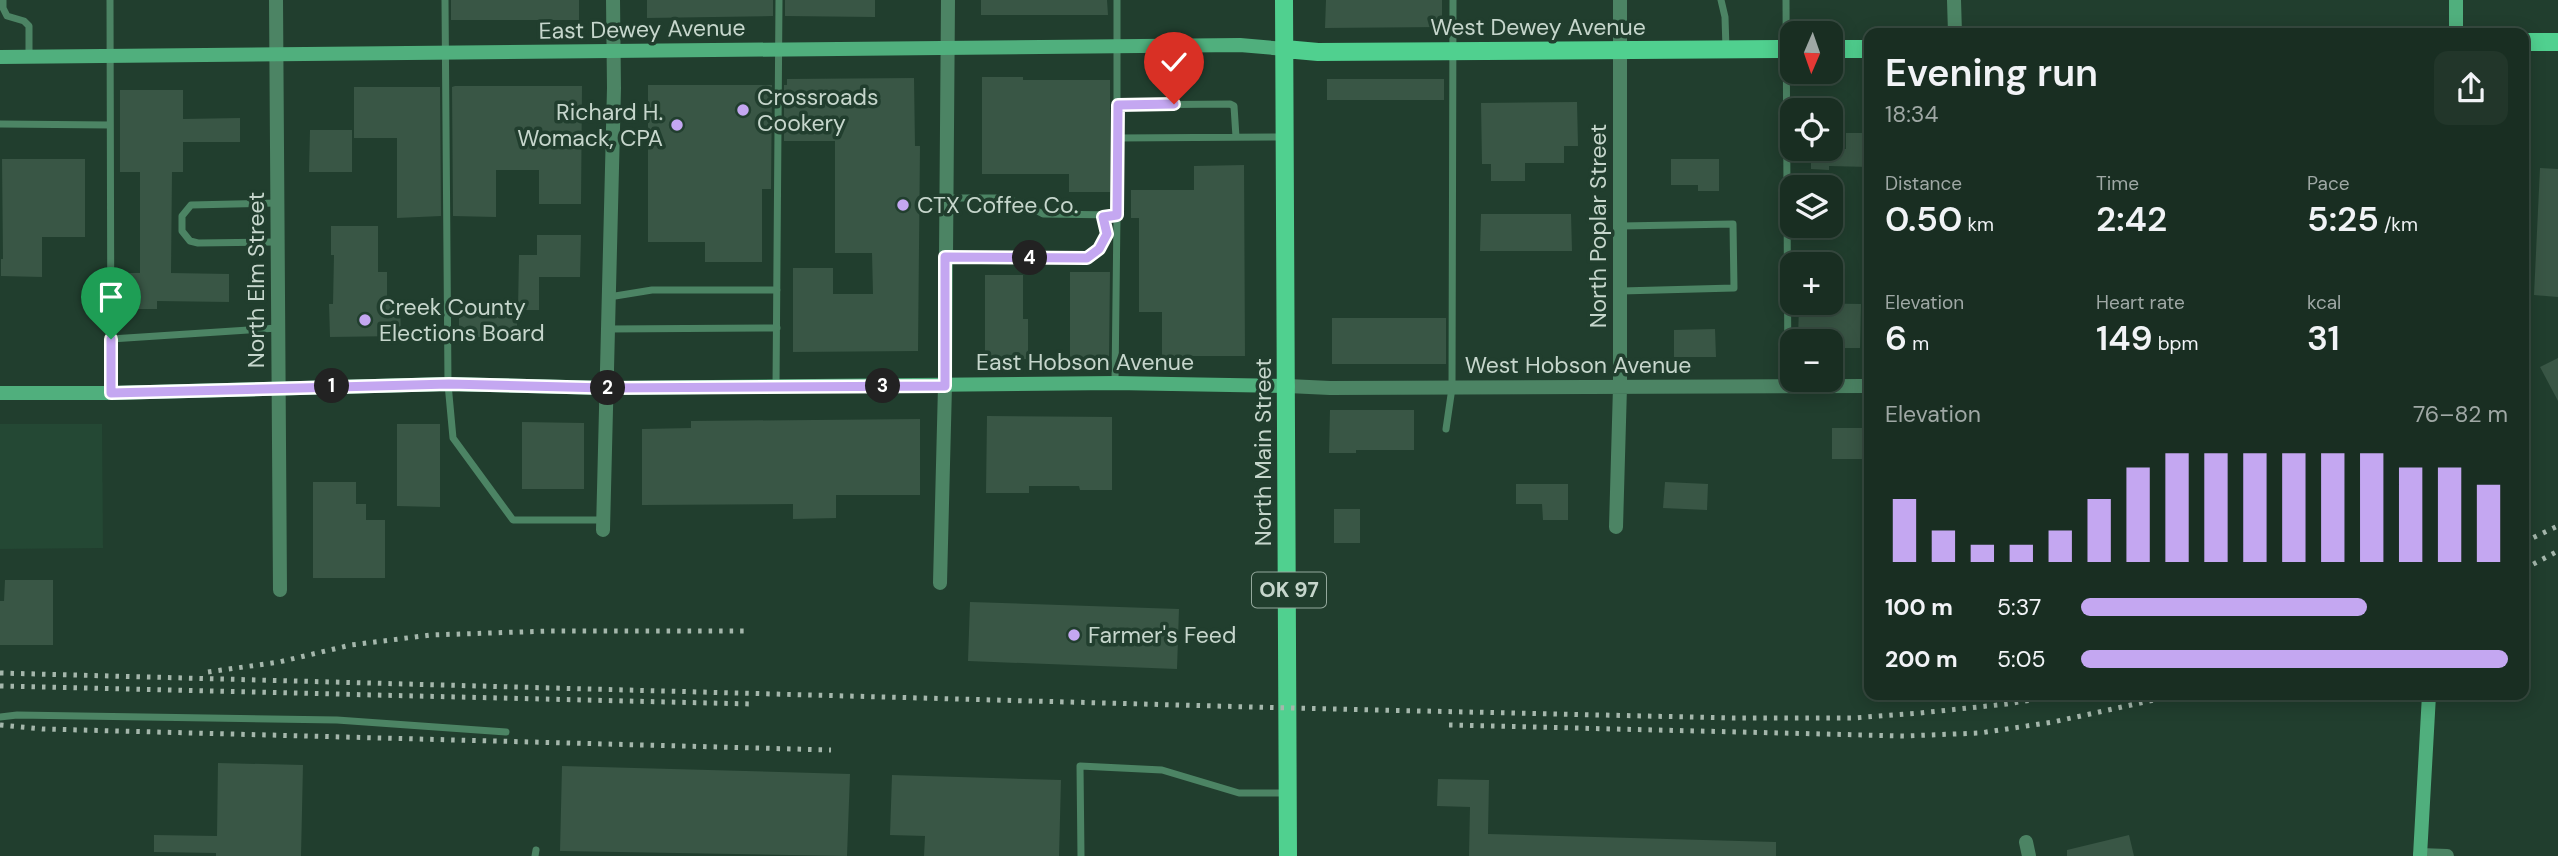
<!DOCTYPE html>
<meta charset="utf-8">
<style>
body{margin:0;font-family:"DM Sans",sans-serif;background:#22362a;color:#f1f3f6;height:100vh;display:flex;flex-direction:column;font-size:26px;white-space:nowrap}
*{box-sizing:border-box;margin:0}
p{font-size:23px;color:#9fa8a5}
.icon{flex:none;width:38px;height:38px;fill:none;stroke:currentColor;stroke-width:2;stroke-linecap:round;stroke-linejoin:round}
.map{position:relative;flex:1;overflow:hidden}
.details{position:absolute;left:1864px;top:28px;width:665px;height:672px;display:flex;flex-direction:column;background:#192e22;border-radius:14px;box-shadow:0 4px 18px #0003,0 0 0 2px #374a40}
.details>*{flex:none}
.needle{width:46px;rotate:182deg}
.buttons{position:absolute;left:1780px;top:21px;display:grid;gap:14px}
.buttons a{display:grid;place-items:center;width:63px;height:63px;border-radius:14px;background:#192e22;box-shadow:0 4px 18px #0003,0 0 0 2px #374a40;font-size:35px}
.pin{position:absolute;display:grid;place-items:center;width:60px;height:60px;color:#fff;margin:-72px -30px;border-radius:50% 50% 50% 0;rotate:-45deg;box-shadow:0 0 7px #0007}
.pin .icon{rotate:45deg}
.km{position:absolute;width:35px;height:35px;margin:-18px;border-radius:50%;background:#222;color:#fff;font-size:19px;line-height:35px;text-align:center}
.round{display:grid;place-items:center;flex:none;width:74px;height:74px;border-radius:14px;background:#22362a}
.overview{display:flex;align-items:center;justify-content:space-between;height:119px;padding:0 21px}
h1{font-size:38px;font-weight:600;line-height:52px}
.metrics{display:grid;grid-template-columns:repeat(3,1fr);gap:10px;height:119px;padding:7px 21px}
.metrics div{display:grid;align-content:center}
.metrics b{font-size:35px;font-weight:600}
.metrics small{font-size:19px;font-weight:400}
.metrics p{font-size:19px}
.chart{height:196px;padding:14px 21px}
.chart p{display:flex;justify-content:space-between}
.chart svg{width:100%;height:126px;margin-top:7px;stroke:#c4a7f1;stroke-width:6}
ul{padding:0 21px;list-style:none;font-size:23px}
li{display:grid;grid-template-columns:112px 84px 1fr;align-items:center;height:52px}
li i{height:18px;border-radius:9px;background:#c4a7f1}
.map>svg:first-child{display:block}
</style>
<div class="map">
<svg width="2558" height="856" viewBox="0 0 2558 856">
<rect width="100%" height="100%" fill="#213e2e"/>
<!-- built -->
<path fill="#244834" d="M 0,424 L 102,424 L 103,548 L 0,549 Z"/>
<!-- building -->
<path fill="#395645" d="M 451,0 L 579,0 L 579,20 L 451,20 Z
M 647,0 L 773,0 L 773,16 L 647,18 Z
M 785,0 L 875,0 L 875,17 L 785,16 Z
M 981,0 L 1107,0 L 1108,15 L 981,15 Z
M 1326,0 L 1442,0 L 1442,27 L 1325,28 Z
M 982,77 L 1023,77 L 1023,80 L 1110,80 L 1110,192 L 1069,192 L 1069,174 L 982,174 Z
M 914,78 L 915,146 L 920,146 L 918,351 L 793,352 L 793,268 L 833,268 L 833,294 L 873,294 L 872,253 L 835,253 L 835,141 L 784,141 L 784,85 L 787,85 L 787,79 Z
M 1327,79 L 1444,79 L 1444,100 L 1327,100 Z
M 648,85 L 772,85 L 771,189 L 762,189 L 762,262 L 705,262 L 705,242 L 648,242 Z
M 455,86 L 582,86 L 581,204 L 539,204 L 539,170 L 496,170 L 496,217 L 453,216 L 452,87 Z
M 354,87 L 440,87 L 441,216 L 397,218 L 397,138 L 354,138 Z
M 120,90 L 183,90 L 183,119 L 240,118 L 240,142 L 183,142 L 183,172 L 172,172 L 171,273 L 229,274 L 229,302 L 157,301 L 157,309 L 127,309 L 127,273 L 140,273 L 140,172 L 120,172 Z
M 1577,102 L 1578,146 L 1564,146 L 1564,163 L 1525,163 L 1525,181 L 1491,181 L 1491,164 L 1482,164 L 1481,103 Z
M 310,130 L 352,130 L 352,172 L 309,172 Z
M 1846,133 L 1869,133 L 1869,167 L 1829,166 L 1829,170 L 1811,169 L 1811,149 L 1846,149 Z
M 2,159 L 85,159 L 85,237 L 42,237 L 42,277 L 1,276 L 1,259 L 3,259 Z
M 1671,159 L 1719,159 L 1719,191 L 1698,191 L 1698,185 L 1671,185 Z
M 1244,165 L 1245,356 L 1162,356 L 1162,312 L 1139,312 L 1139,218 L 1131,218 L 1131,190 L 1194,190 L 1194,166 Z
M 2540,168 L 2558,169 L 2558,297 L 2534,295 Z
M 1481,214 L 1571,214 L 1572,251 L 1480,251 Z
M 331,226 L 378,226 L 378,272 L 387,272 L 387,304 L 400,303 L 401,336 L 330,337 L 329,304 L 333,304 L 334,255 L 331,255 Z
M 537,235 L 581,235 L 580,277 L 539,277 L 539,310 L 518,310 L 519,255 L 537,255 Z
M 1070,272 L 1110,272 L 1109,358 L 1070,358 Z
M 985,275 L 1023,275 L 1023,319 L 1028,319 L 1028,359 L 985,359 Z
M 459,301 L 517,301 L 517,337 L 459,337 Z
M 1799,303 L 1861,304 L 1860,348 L 1836,348 L 1836,341 L 1798,341 Z
M 1332,318 L 1446,318 L 1446,364 L 1332,364 Z
M 1715,329 L 1716,357 L 1674,357 L 1674,330 Z
M 2558,358 L 2558,401 L 2540,367 Z
M 1330,410 L 1414,410 L 1414,450 L 1356,450 L 1356,453 L 1329,453 Z
M 987,416 L 1112,417 L 1112,490 L 1080,490 L 1079,486 L 1029,486 L 1029,493 L 986,493 Z
M 920,419 L 920,495 L 836,495 L 836,518 L 793,519 L 793,504 L 642,505 L 642,429 L 691,428 L 691,421 Z
M 522,422 L 584,423 L 584,489 L 522,489 Z
M 397,424 L 440,424 L 440,507 L 397,506 Z
M 1832,428 L 1869,428 L 1869,459 L 1832,459 Z
M 313,482 L 356,482 L 356,504 L 366,504 L 366,520 L 385,520 L 385,578 L 313,578 Z
M 1665,482 L 1708,484 L 1707,510 L 1663,508 Z
M 1516,484 L 1568,484 L 1568,520 L 1543,520 L 1542,504 L 1516,504 Z
M 1334,509 L 1360,509 L 1360,543 L 1334,543 Z
M 5,580 L 53,580 L 53,645 L 0,645 L 0,601 L 4,601 Z
M 970,602 L 1179,609 L 1177,669 L 968,661 Z
M 218,763 L 303,765 L 301,856 L 216,856 L 216,853 L 154,852 L 154,835 L 217,836 Z
M 562,766 L 850,774 L 847,856 L 560,851 Z
M 892,775 L 1061,780 L 1059,856 L 924,856 L 925,836 L 890,835 Z
M 1438,779 L 1489,780 L 1488,834 L 1776,842 L 1776,856 L 1469,856 L 1470,807 L 1437,806 Z
M 2129,835 L 2134,856 L 2067,856 L 2067,850 Z"/>
<g fill="none" stroke-linecap="round" stroke-linejoin="round">
<!-- lane -->
<path stroke="#4c8464" stroke-width="7" d="M 3,0 L 3,8 L 7,16 L 24,21 L 29,26 L 29,56
M 110,0 L 111,393
M 445,0 L 448,384 L 453,438 L 513,520 L 603,520
M 1721,0 L 1725,17 L 1726,49
M 1786,0 L 1788,387
M 1118,105 L 1230,104 L 1234,106 L 1236,137
M 0,124 L 110,125
M 1118,138 L 1285,137
M 947,198 L 1000,198 L 1022,203 L 1043,214 L 1117,215
M 277,203 L 191,205 L 182,216 L 182,231 L 190,241 L 198,243 L 278,242
M 945,257 L 1087,258 L 1099,249 L 1107,234 L 1103,217
M 1621,291 L 1734,288 L 1733,224 L 1621,226
M 609,297 L 652,290 L 777,290
M 608,329 L 777,328
M 111,339 L 278,328
M 1115,382 L 1117,215 L 1117,0
M 776,387 L 779,0
M 1446,429 L 1452,388 L 1453,0
M 0,717 L 17,715 L 337,720 L 506,732
M 535,856 L 536,850
M 1081,856 L 1080,766 L 1162,770 L 1239,793 L 1285,793"/>
<!-- street -->
<path stroke="#4c8464" stroke-width="14" d="M 276,0 L 280,590
M 1954,0 L 1955,33
M 1288,386 L 1330,388 L 1869,386
M 1616,527 L 1620,387 L 1620,0
M 603,530 L 614,88 L 613,0
M 940,583 L 945,386 L 948,0
M 2026,842 L 2029,856
M 2420,855 L 2447,856"/>
<!-- secondary -->
<path stroke="#50af7d" stroke-width="14" d="M 2456,33 L 2456,0
M 0,57 L 1240,45 L 1285,49
M 0,393 L 111,393 L 448,384 L 605,388 L 1115,383 L 1288,386
M 2420,856 L 2429,695"/>
<!-- primary -->
<path stroke="#50d08f" stroke-width="18" d="M 1284,0 L 1288,856
M 2524,42 L 2558,42
M 1285,49 L 1318,52 L 1792,49
M 1830,49 L 1869,49"/>
<!-- rail -->
<path stroke="#a5b7ac" stroke-width="5" stroke-dasharray="3.5 7" stroke-linecap="butt" d="M 2524,542 L 2558,526
M 2524,569 L 2558,551
M 208,672 L 279,662 L 351,645 L 431,635 L 549,631 L 745,631
M 0,673 L 1289,708 L 1734,718 L 1853,718 L 1920,713 L 2007,704 L 2061,695
M 0,686 L 752,704
M 0,725 L 43,729 L 831,750
M 1449,725 L 1905,736 L 1980,733 L 2053,722 L 2177,695"/>
</g>
<g fill="none" stroke-linecap="round" stroke-linejoin="round">
<!-- route casing -->
<g stroke="#fff" stroke-width="14">
<path id="route" d="M 111,339 L 111,393 L 449,384 L 605,388 L 945,386 L 945,257 L 1087,258 L 1099,249 L 1107,234 L 1103,217 L 1117,215 L 1118,105 L 1174,104"/>
</g>
<!-- route -->
<use href="#route" stroke="#c4a7f1" stroke-width="9"/>
</g>
<!-- markers -->
<g fill="#c4a7f1" stroke="#213e2e" stroke-width="2.5">
<circle cx="743" cy="110" r="7"/>
<circle cx="677" cy="125" r="7"/>
<circle cx="903" cy="205" r="7"/>
<circle cx="365" cy="320" r="7"/>
<circle cx="1074" cy="635" r="7"/>
</g>
<g text-anchor="middle" stroke-width="7" stroke-linejoin="round" paint-order="stroke">
<!-- shield labels -->
<rect fill="#213e2e" stroke="#94a89d" stroke-width="2" x="1252" y="572.5" width="74" height="35" rx="5"/>
<g font-size="21" font-weight="bold" fill="#c6d6cc">
<text x="1289" y="597">OK 97</text>
</g>
<!-- street labels -->
<g font-size="23" fill="#c6d6cc" stroke="#213e2e">
<text x="1538" y="35">West Dewey Avenue</text>
<text transform="translate(642 29) rotate(-1)" y="8">East Dewey Avenue</text>
<text transform="translate(1598 226) rotate(-90)" y="8">North Poplar Street</text>
<text transform="translate(256 280) rotate(-90)" y="8">North Elm Street</text>
<text x="1085" y="370">East Hobson Avenue</text>
<text x="1578" y="373">West Hobson Avenue</text>
<text transform="translate(1263 452) rotate(-90)" y="8">North Main Street</text>
</g>
<!-- poi labels -->
<g font-size="23" fill="#c6d6cc" stroke="#213e2e" text-anchor="start">
<text x="757" y="105">Crossroads<tspan x="757" dy="26">Cookery</tspan></text>
<text x="663" y="120" text-anchor="end">Richard H.<tspan x="663" dy="26">Womack, CPA</tspan></text>
<text x="917" y="213">CTX Coffee Co.</text>
<text x="379" y="315">Creek County<tspan x="379" dy="26">Elections Board</tspan></text>
<text x="1088" y="643">Farmer's Feed</text>
</g>
</g>
</svg>
<div class="buttons">
<a><svg class="needle" viewBox="-14 -14 28 28"><path d="M0-13l5 13h-10z" fill="#e53935"/><path d="M0 13l5-13h-10z" fill="#9fa8a5"/></svg></a>
<a><svg class="icon" aria-label="locate" viewBox="0 0 24 24"><circle cx="12" cy="12" r="6"/><path d="M12 2v4M12 18v4M2 12h4M18 12h4"/></svg></a>
<a><svg class="icon" aria-label="layers" viewBox="0 0 24 24"><path d="M12 4l9 5-9 5-9-5zM3 14l9 5 9-5"/></svg></a>
<a>+</a>
<a>−</a>
</div>
<div class="pin" style="left:111px;top:339px;background:#1e9e55"><svg class="icon" aria-label="arrive" viewBox="0 0 24 24"><path d="M6 21V4h12l-3 4 3 4H6"/></svg></div>
<div class="pin" style="left:1174px;top:104px;background:#d93025"><svg class="icon" aria-label="check" viewBox="0 0 24 24"><path d="M5 12l5 5 9-10"/></svg></div>
<b class="km" style="left:332px;top:386px">1</b>
<b class="km" style="left:608px;top:388px">2</b>
<b class="km" style="left:883px;top:386px">3</b>
<b class="km" style="left:1030px;top:258px">4</b>
<section class="details">
<div class="overview"><div><h1>Evening run</h1><p>18:34</p></div><a class="round"><svg class="icon" aria-label="share" viewBox="0 0 24 24"><path d="M12 15V3M7 8l5-5 5 5M5 13v7h14v-7"/></svg></a></div>
<div class="metrics">
<div><p>Distance</p><b>0.50<small> km</small></b></div>
<div><p>Time</p><b>2:42</b></div>
<div><p>Pace</p><b>5:25<small> /km</small></b></div>
</div>
<div class="metrics">
<div><p>Elevation</p><b>6<small> m</small></b></div>
<div><p>Heart rate</p><b>149<small> bpm</small></b></div>
<div><p>kcal</p><b>31</b></div>
</div>
<div class="chart"><p><span>Elevation</span>76–82 m</p>
<svg viewBox="0 0 160 44" preserveAspectRatio="none"><path d="M5 44V22M15 44V33M25 44V38M35 44V38M45 44V33M55 44V22M65 44V11M75 44V6M85 44V6M95 44V6M105 44V6M115 44V6M125 44V6M135 44V11M145 44V11M155 44V17"/></svg>
</div>
<ul>
<li><b>100 m</b>5:37<i style="width:67%"></i></li>
<li><b>200 m</b>5:05<i style="width:100%"></i></li>
</ul>
</section>
</div>
